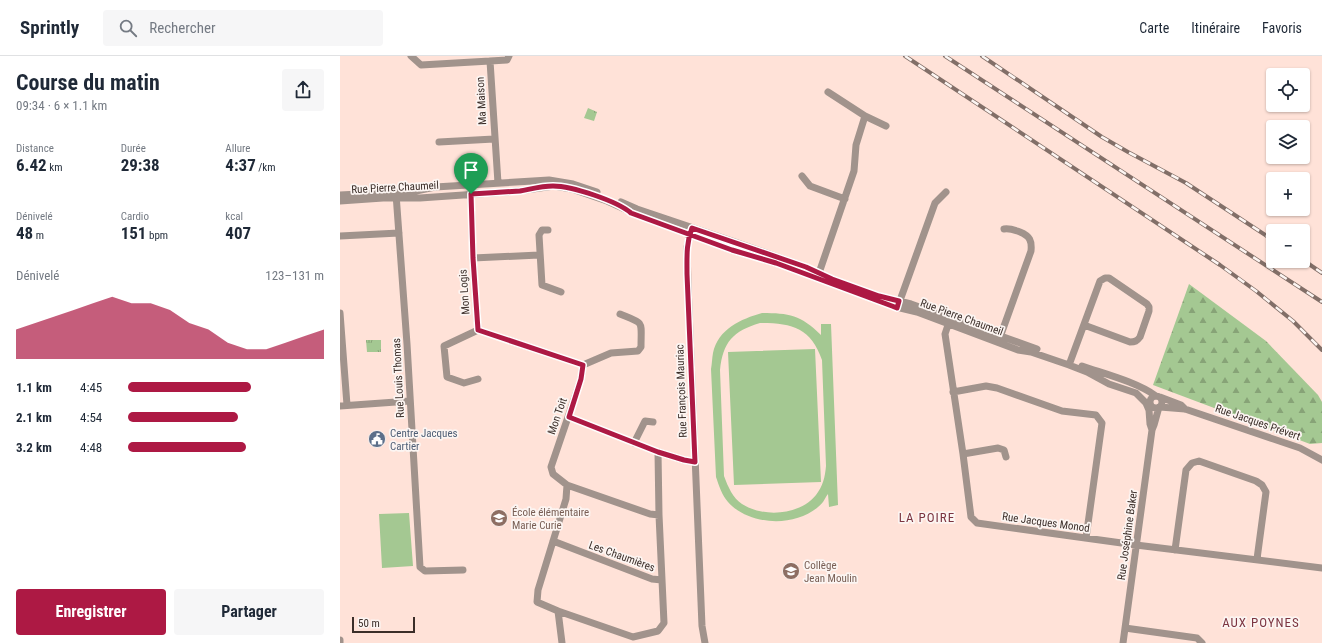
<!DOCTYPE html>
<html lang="fr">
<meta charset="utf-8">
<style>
body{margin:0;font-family:"Roboto Condensed",sans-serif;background:#f6f6f7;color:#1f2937;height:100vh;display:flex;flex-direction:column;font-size:15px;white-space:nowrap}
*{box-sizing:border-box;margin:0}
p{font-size:13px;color:#747a83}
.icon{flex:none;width:22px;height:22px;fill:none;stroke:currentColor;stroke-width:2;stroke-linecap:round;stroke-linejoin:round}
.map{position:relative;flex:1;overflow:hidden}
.drawer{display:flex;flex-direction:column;background:#fff;width:340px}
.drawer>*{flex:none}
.controls{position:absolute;left:926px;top:12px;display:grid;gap:8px}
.controls a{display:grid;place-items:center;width:44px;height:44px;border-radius:4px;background:#fff;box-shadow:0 1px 3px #0004;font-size:20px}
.scale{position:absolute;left:12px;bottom:10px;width:63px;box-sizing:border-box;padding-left:4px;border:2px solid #3b2e29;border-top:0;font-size:11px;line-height:14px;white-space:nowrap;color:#3b2e29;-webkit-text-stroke:3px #fcf5f2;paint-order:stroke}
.pin{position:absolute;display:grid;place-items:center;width:34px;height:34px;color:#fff;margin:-41px -17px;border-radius:50% 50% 50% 0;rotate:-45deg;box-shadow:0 0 4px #0007}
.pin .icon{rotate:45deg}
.round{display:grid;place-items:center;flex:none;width:42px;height:42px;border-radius:4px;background:#f6f6f7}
.overview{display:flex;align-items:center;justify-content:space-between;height:68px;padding:0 16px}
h1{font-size:22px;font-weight:700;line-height:30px}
.metrics{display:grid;grid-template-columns:repeat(3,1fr);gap:6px;height:68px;padding:4px 16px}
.metrics div{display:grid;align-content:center}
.metrics b{font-size:17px;font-weight:700}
.metrics small{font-size:11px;font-weight:400}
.metrics p{font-size:11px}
.chart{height:112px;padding:8px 16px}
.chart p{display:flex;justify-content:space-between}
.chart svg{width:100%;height:72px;margin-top:4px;fill:#ad1944;opacity:.7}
.button{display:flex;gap:8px;margin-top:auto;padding:8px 16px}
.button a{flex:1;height:46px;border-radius:4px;background:#ad1944;color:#fff;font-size:16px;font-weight:700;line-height:46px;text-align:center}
.button a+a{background:#f6f6f7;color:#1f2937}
ul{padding:0 16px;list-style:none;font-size:13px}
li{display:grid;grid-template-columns:64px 48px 1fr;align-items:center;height:30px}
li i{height:10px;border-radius:5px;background:#ad1944}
header{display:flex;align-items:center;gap:24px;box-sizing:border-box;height:56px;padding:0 20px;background:#fff;border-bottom:1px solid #e0e1e3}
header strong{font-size:19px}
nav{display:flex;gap:22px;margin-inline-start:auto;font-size:14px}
.search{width:280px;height:36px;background:#f6f6f7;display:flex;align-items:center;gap:10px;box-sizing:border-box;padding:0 14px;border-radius:4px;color:#747a83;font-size:15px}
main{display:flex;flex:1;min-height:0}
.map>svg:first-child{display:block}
</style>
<header>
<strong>Sprintly</strong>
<div class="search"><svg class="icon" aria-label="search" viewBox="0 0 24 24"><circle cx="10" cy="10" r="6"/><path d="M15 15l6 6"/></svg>Rechercher</div>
<nav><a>Carte</a><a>Itinéraire</a><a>Favoris</a></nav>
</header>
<main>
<section class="drawer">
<div class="overview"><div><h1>Course du matin</h1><p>09:34 · 6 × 1.1 km</p></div><a class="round"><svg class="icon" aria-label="share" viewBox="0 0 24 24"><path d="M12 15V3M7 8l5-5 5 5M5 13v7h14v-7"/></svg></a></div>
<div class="metrics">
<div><p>Distance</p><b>6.42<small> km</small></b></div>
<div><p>Durée</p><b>29:38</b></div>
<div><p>Allure</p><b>4:37<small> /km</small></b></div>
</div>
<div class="metrics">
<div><p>Dénivelé</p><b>48<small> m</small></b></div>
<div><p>Cardio</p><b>151<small> bpm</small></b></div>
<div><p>kcal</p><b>407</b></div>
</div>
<div class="chart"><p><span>Dénivelé</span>123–131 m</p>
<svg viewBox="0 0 160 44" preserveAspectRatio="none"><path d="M0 44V26L10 22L20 18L30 14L40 10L50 6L60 10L70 10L80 14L90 22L100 26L110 34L120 38L130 38L140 34L150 30L160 26V44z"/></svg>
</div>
<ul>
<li><b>1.1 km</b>4:45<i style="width:63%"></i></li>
<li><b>2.1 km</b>4:54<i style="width:56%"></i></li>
<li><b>3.2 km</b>4:48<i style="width:60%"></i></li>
</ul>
<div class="button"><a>Enregistrer</a><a>Partager</a></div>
</section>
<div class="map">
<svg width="982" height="587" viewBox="0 0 982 587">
<defs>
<pattern id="forest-firs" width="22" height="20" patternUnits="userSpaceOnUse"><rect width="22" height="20" fill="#a4c892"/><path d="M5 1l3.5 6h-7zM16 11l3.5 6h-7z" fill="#87a377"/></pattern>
<pattern id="park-tufts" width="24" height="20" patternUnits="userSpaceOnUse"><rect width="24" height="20" fill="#a4c892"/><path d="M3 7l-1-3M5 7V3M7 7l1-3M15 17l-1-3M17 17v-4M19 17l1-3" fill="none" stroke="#87a377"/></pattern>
</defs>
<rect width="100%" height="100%" fill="#ffe2d8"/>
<!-- grass -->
<path fill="#a4c892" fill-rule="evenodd" d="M 422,257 C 449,257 461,259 481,279 L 481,268 L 491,268 L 498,449 L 489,451 L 488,438 C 486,440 485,443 483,446 C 461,472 410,471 388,446 C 382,439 379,430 376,421 L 371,313 C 372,308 372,302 373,297 C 378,273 401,263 422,257 ZM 420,267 C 452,267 471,272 482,304 L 486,410 C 485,421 483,430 476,439 C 460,459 424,462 402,448 C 393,442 388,431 384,420 L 380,314 C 383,286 393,275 420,267 Z
M 475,293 L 481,426 L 394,429 L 388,296 Z
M 69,457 L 73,510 L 42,512 L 39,458 Z"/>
<!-- forest -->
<path fill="url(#forest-firs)" d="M 849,228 L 926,285 L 978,339 L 982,346 L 982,387 L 970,388 L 813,329 Z"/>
<!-- park -->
<path fill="url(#park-tufts)" d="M 248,52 L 257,56 L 254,65 L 244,62 Z
M 26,284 L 41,284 L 41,296 L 27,296 Z"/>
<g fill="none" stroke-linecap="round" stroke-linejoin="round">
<!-- minor -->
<path stroke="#a1938c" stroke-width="7" d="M 71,0 L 81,9 L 150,5 L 158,127
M 150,5 L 167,4 L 169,0
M 525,60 L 546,70
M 99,86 L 154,83
M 462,120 L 470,130 L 505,143
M 56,138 L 67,288 L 80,511 L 85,515 L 123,514
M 131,138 L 133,202 L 138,274
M 0,139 L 76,135 L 95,131 L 209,124 L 233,128 L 257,136
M 0,145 L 43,142 L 80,142 L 179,135 L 214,130 L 232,133 L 267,145 L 287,154 L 291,157 L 392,194 L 436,207 L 552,250 L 577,256 L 678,294 L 691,296 L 729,309 L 747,316 L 769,328 L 796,337 L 806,347 L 809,354 L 810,368 L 812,374
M 281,146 L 297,153 L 395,186 L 466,211 L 492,223 L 539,240 L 571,248 L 697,293
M 208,174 L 202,174 L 199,179 L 202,229 L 221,236
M 351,174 L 347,191 L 348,229 L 362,570 L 365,587
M 0,180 L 59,177
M 133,202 L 199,199
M 479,217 L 514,115 L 516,89 L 525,60 L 488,36
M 558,250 L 595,147 L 606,136
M 0,257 L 7,349
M 610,263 L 605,278 L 623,398 L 631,461 L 637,467 L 796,489 L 982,512
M 659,284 L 691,195 C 692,185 690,180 680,176 C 674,174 670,172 664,173
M 243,309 L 271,297 L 298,295 L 301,291 C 301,264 305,268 280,258
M 729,309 L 760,225 L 765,222 L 769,222 L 807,248 L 809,251 L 809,255 L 800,281 C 797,285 795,286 790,286 L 744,269
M 742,310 C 765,318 797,326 816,340
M 138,323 L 124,327 L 107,321 L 104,290 L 138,274 L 243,309 L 241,323 L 211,411 L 213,418 L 227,429 L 226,443 L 198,534 L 197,546 L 218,555 L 222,587
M 613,336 L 646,330 L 657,332 L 722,355 L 756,359 L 762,367 L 746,482
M810 346a6 6 0 1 1 12 0a6 6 0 1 1-12 0Z
M 820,341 L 841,349 L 845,353
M 0,350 L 70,345
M 820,351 L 845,353 L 960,392 L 982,404
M 229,361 L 318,396 L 344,404 L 355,406
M 294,387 L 305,365 L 313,366
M 623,398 L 658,392 L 664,394 L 666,401
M 227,429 L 310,458 L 319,459
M 213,485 L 312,523 L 322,524
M 835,494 L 846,414 L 852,407 L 859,405 L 916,425 L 922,429 L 926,436 L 917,503
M 218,555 L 293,581 L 318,575 L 324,567 L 319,459 L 318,396
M 785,572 L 857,582 L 862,587
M 0,584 L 0,587
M 783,587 L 812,374 L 814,369 L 819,351"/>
<!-- rail casing -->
<g stroke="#826f68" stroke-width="4">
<path id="rail" d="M 565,0 L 880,209 L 916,235 L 953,265 L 982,294
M 605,0 L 982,246
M 642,0 L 762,81 L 788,96 L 846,127 L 933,184
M 963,204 L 982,217"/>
</g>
<!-- rail -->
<use href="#rail" stroke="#fcf5f2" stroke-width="2.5" stroke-dasharray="8" stroke-linecap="butt"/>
</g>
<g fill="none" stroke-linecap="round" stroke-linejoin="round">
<!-- route casing -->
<g stroke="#fff" stroke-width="8">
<path id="route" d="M 131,138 L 133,202 L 138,274 L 243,309 L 241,323 L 229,361 L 318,396 L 344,404 L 355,406 L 347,218 C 347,202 346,187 352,172 L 466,211 L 492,223 L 539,240 L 559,245 L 557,252 L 552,250 L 436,207 L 392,194 L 291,157 C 277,145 232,130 213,130 C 202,130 191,133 180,135 C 164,136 147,137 131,138"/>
</g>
<!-- route -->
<use href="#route" stroke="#ad1944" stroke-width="5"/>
</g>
<!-- icons -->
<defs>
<g id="civic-disc" transform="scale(0.9)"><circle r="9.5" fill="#5c6f8a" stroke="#fcf5f2"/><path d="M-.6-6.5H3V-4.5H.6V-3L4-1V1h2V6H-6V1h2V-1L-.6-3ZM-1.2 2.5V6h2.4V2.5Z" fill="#fff"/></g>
<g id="school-disc" transform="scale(0.9)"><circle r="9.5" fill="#8d6e63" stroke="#fcf5f2"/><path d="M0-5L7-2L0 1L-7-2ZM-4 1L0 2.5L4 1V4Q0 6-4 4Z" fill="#fff"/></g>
</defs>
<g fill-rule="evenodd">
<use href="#civic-disc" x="37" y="383"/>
<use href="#school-disc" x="159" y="462"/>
<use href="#school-disc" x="451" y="515"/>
</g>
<g text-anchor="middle" stroke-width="3.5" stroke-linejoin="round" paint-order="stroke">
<!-- street labels -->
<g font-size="11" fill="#3b2e29" stroke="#fcf5f2">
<text transform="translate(141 45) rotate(-93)" y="4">Ma Maison</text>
<text transform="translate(55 131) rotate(-3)" y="4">Rue Pierre Chaumeil</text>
<text transform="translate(124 236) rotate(-94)" y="4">Mon Logis</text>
<text transform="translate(622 261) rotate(20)" y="4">Rue Pierre Chaumeil</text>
<text transform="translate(58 322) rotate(-93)" y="4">Rue Louis Thomas</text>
<text transform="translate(341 335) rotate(-92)" y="4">Rue François Mauriac</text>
<text transform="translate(217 360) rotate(-71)" y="4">Mon Toit</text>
<text transform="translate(918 366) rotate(19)" y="4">Rue Jacques Prévert</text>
<text transform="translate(706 466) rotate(8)" y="4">Rue Jacques Monod</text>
<text transform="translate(787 479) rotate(-82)" y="4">Rue Joséphine Baker</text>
<text transform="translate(282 500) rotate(20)" y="4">Les Chaumières</text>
</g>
<!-- service labels -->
<g font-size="11" fill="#4e5e75" stroke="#fcf5f2" text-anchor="start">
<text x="50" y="381">Centre Jacques<tspan x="50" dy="13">Cartier</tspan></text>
</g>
<!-- education labels -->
<g font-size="11" fill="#785e54" stroke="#fcf5f2" text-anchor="start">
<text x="172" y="460">École élémentaire<tspan x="172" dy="13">Marie Curie</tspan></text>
<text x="464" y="513">Collège<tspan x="464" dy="13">Jean Moulin</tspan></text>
</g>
<!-- quarter labels -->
<g font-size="13" letter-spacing="1" fill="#7c3541" stroke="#fcf5f2">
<text x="587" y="466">LA POIRE</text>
<text x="921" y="571">AUX POYNES</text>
</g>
</g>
</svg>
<div class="controls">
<a><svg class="icon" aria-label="locate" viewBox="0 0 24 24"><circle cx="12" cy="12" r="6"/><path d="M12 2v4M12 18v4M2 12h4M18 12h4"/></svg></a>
<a><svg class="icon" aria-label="layers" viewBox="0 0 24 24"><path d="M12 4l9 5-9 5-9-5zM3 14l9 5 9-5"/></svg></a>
<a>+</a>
<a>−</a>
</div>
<div class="scale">50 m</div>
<div class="pin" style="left:131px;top:138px;background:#1e9e55"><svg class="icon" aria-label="arrive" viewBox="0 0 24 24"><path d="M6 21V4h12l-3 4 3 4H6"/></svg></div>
</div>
</main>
